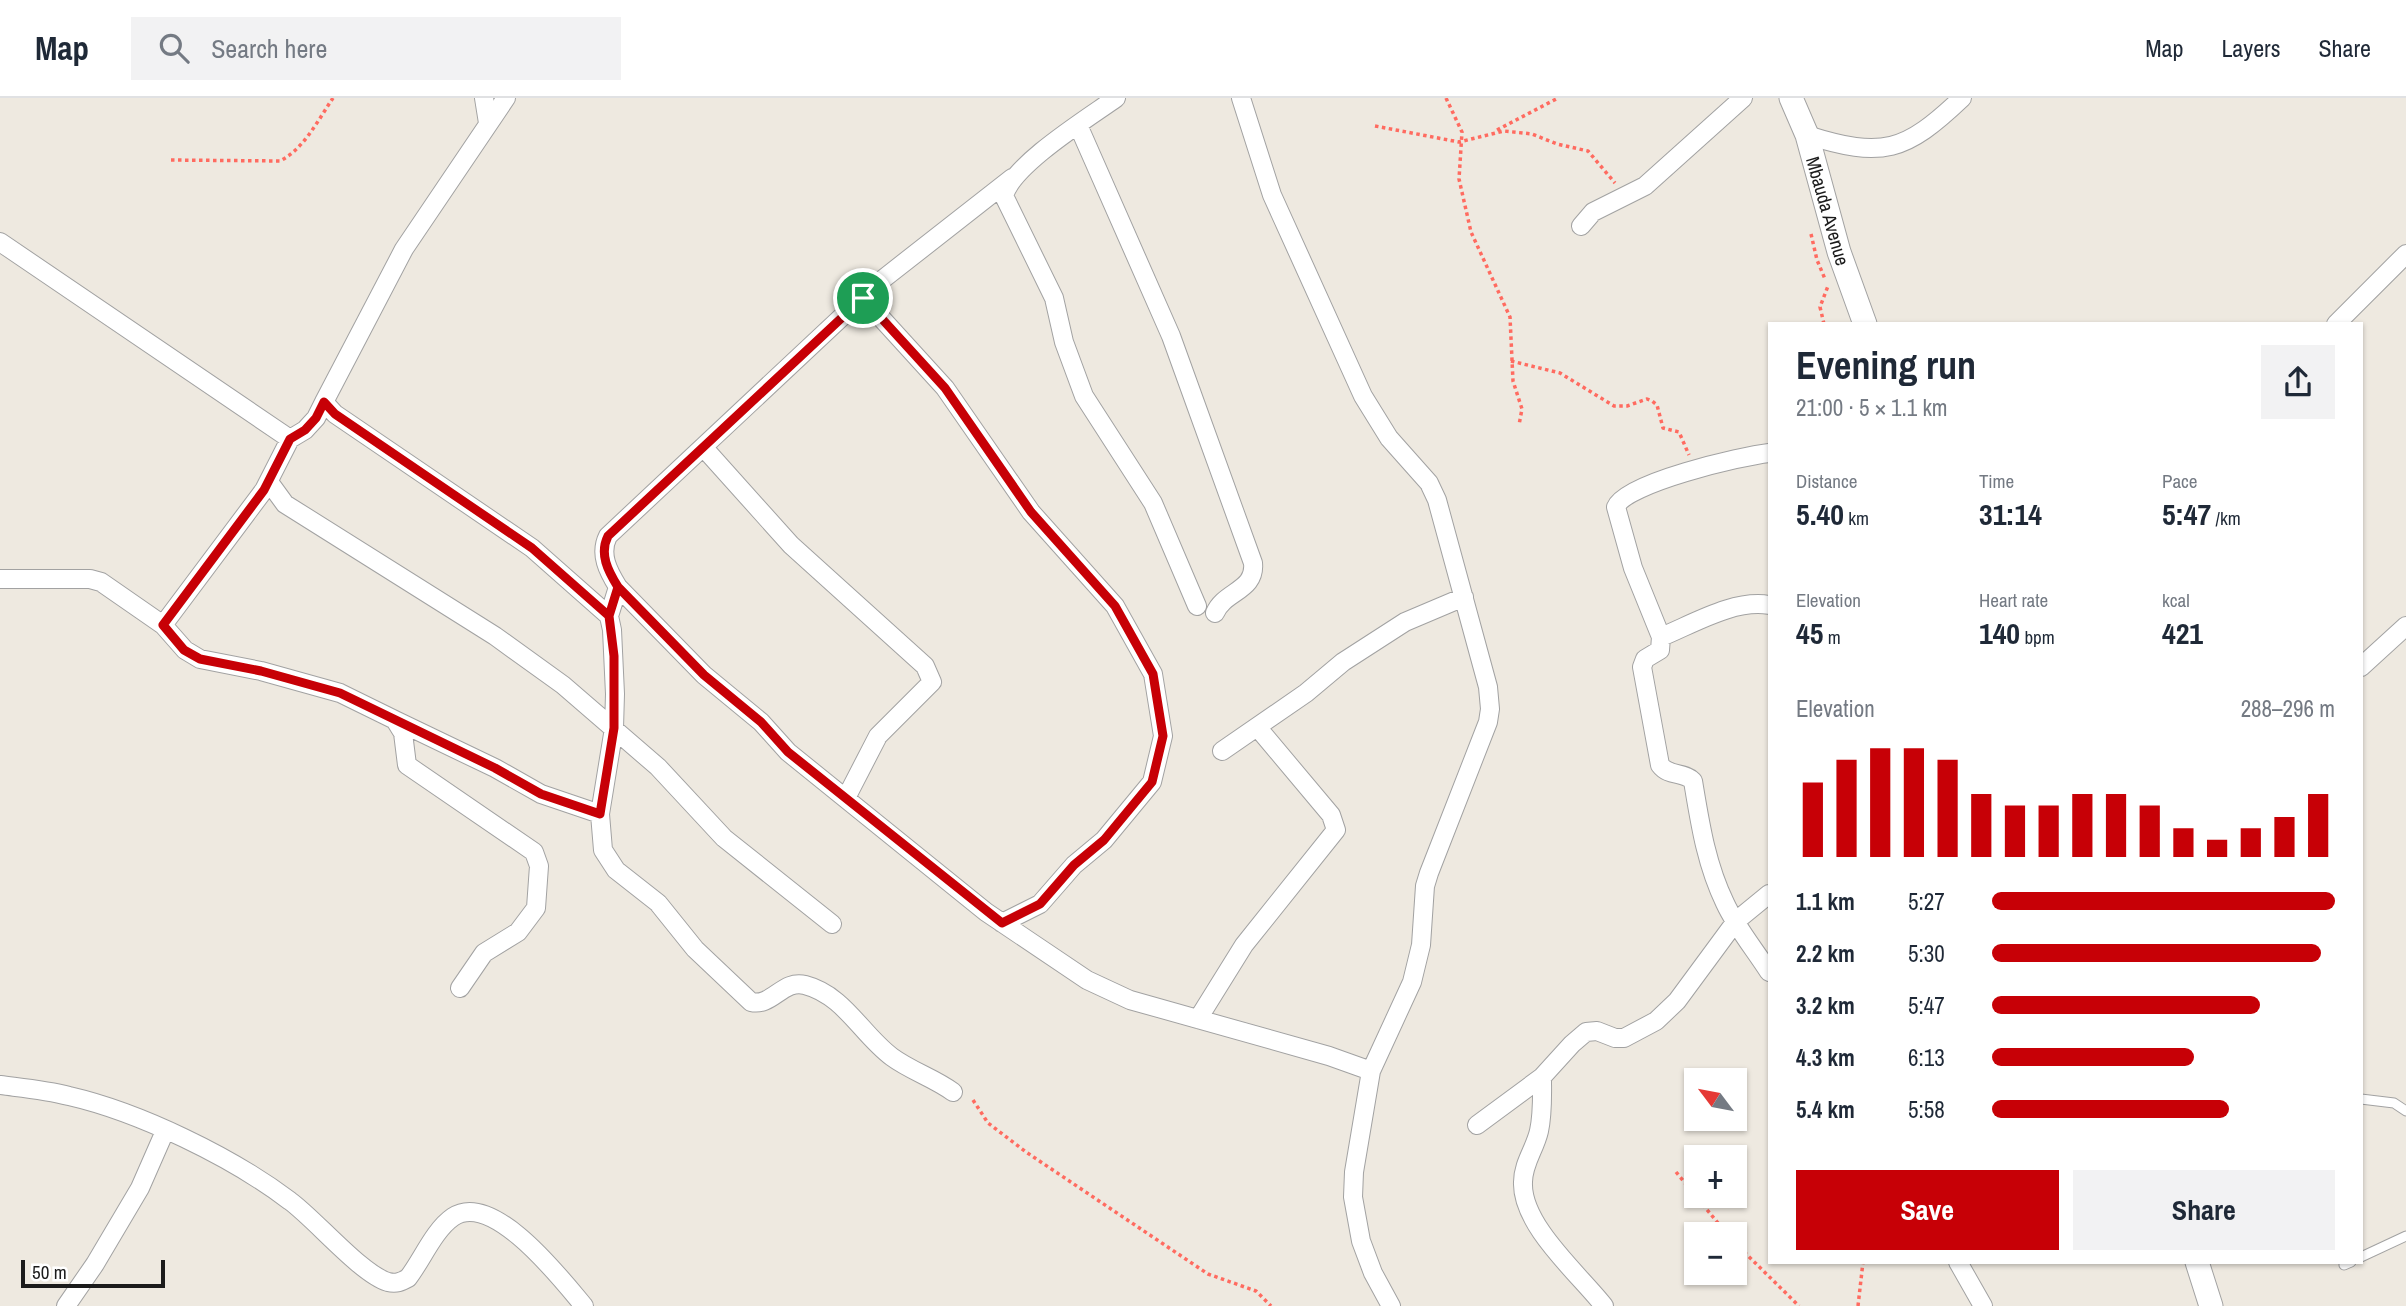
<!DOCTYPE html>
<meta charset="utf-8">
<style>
body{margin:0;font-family:"Archivo Narrow",sans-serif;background:#f2f2f3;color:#1f2937;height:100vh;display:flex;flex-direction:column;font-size:26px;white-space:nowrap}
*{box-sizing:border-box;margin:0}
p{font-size:23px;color:#747a83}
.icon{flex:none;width:38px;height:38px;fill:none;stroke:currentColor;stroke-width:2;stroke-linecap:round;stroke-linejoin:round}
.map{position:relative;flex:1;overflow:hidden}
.details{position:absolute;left:1768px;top:224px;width:595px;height:942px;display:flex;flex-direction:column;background:#fff;border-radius:0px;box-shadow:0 2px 5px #0004}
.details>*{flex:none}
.needle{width:46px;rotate:302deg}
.tools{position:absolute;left:1684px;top:970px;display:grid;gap:14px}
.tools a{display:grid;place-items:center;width:63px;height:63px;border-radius:0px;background:#fff;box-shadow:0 2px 5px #0004;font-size:35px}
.scale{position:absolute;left:21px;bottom:18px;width:144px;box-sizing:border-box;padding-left:7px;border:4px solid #1b1b1b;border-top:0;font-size:19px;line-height:24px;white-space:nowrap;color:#1b1b1b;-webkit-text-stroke:5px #fff;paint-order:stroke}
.pin{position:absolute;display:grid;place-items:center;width:60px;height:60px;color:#fff;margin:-30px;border:4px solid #fff;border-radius:50%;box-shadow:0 2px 7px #0007}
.round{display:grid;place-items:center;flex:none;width:74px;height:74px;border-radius:0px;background:#f2f2f3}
.head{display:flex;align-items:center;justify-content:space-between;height:119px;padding:0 28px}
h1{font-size:38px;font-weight:700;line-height:52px}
.metrics{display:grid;grid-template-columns:repeat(3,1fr);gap:10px;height:119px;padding:7px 28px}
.metrics div{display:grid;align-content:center}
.metrics b{font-size:30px;font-weight:700}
.metrics small{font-size:19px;font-weight:400}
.metrics p{font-size:19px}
.chart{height:196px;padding:14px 28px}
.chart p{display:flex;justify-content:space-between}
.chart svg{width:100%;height:126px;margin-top:7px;stroke:#c70006;stroke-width:6}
.primary-button{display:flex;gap:14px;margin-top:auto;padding:14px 28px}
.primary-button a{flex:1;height:80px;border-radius:0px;background:#c70006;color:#fff;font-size:28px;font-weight:700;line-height:80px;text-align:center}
.primary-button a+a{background:#f2f2f3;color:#1f2937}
ul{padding:0 28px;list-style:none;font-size:23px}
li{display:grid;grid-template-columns:112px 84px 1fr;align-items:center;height:52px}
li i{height:18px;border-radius:9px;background:#c70006}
header{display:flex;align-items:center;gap:42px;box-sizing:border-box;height:98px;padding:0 35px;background:#fff;border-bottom:2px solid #e0e1e3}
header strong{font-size:33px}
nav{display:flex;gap:38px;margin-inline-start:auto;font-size:24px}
.search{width:490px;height:63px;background:#f2f2f3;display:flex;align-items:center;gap:18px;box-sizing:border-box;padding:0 24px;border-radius:0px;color:#747a83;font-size:26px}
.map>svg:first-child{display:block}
</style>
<header>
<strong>Map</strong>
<div class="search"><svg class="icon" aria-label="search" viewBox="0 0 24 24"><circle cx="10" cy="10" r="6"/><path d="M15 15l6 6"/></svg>Search here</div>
<nav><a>Map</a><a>Layers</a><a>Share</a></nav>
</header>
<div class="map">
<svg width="2406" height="1208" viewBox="0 0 2406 1208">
<rect width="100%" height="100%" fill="#eee9e0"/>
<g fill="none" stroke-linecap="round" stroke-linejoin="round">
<!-- service casing -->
<g stroke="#a2a2a2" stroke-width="11">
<path id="service" d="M 2361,1001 L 2394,1005 L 2406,1013
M 2361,1159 L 2406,1138
M 2344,1167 L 2351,1164"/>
</g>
<!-- minor casing -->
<g stroke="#a2a2a2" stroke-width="20">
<path id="minor" d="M 484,0 L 488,25
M 506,0 L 404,151 L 324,304 L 335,316 L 532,450 L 609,518 L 612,532 L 615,596 L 614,630 L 600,716 L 603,752 L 616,772 L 658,805 L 695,851 L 751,904 C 772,909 783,881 805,887 C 844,897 862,937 892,959 C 911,973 934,980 953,994
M 1116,0 C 1088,20 1012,67 1004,98 L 1054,200 L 1064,244 L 1084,298 L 1153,405 L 1197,508
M 1241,0 L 1272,97 L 1363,298 L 1389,340 L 1429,385 L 1437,402 L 1488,589 L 1490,611 L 1488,624 L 1429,775 L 1425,788 L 1421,847 L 1412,884 L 1371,973 L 1354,1074 L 1353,1099 L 1361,1143 L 1373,1175 L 1391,1208
M 1078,27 L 1171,238 L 1253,465 C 1256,493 1224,493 1215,515
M 1807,37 C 1883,61 1905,54 1962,0
M 1581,128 L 1593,114 L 1645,88 L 1743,0
M 0,144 L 290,341
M 863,200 L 945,290 L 1031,414 L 1115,508 L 1153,576 L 1163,638 L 1152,684 L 1104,742 L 1074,767 L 1040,806 L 1002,825
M 2336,226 L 2406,156
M 704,350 L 791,447 L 925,568 L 932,584 L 878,638 L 846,700
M 1769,355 C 1742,358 1625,385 1616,409 L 1633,470 L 1661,539 L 1660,552 L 1645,561 L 1642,569 L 1660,667 C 1669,679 1683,673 1693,683 C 1700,725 1706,766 1725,805 C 1736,829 1755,852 1769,874
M 269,384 L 285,406 L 495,538 L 563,587 L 658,669 L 724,740 L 832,826
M 0,481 L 90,481 L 101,484 L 163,527 L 264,392 L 290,341 L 305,332 L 316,320 L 324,304
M 618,489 L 704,577 L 761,624 L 788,654 L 986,814 L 1087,882 L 1130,902 L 1329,958 L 1371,973
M 609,518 L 618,489 C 608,473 599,456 608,438 L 878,185 L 1012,80
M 163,527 L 185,552 L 200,561 L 261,573 L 340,595 L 395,622 L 403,635 L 407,667 L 534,754 L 539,768 L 536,810 L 518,834 L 484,855 L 460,890
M 1661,539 C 1693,526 1734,501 1769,507
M 2361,569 L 2406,528
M 395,622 L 495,670 L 541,696 L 600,716
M 1222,653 L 1306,595 L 1343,564 L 1405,524 L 1464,499
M 1198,921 L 1244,847 L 1336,732 L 1331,717 L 1258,630
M 1542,979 C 1542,997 1543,1015 1539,1033 C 1535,1051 1523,1065 1523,1084 C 1521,1127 1579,1176 1604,1208
M 0,987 C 23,990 46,992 69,998 C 139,1014 232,1059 290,1103 C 315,1121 361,1176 388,1184 C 396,1186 401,1184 408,1180 C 422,1162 434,1132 453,1119 C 493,1092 562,1182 584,1208
M 1477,1027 L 1542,979 L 1572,946 L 1586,934 L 1597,933 L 1615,940 L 1624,940 L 1656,923 L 1677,903 L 1736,823 L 1769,796
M 1958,1164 L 1983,1208
M 66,1208 L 95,1166 L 140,1090 L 165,1033"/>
</g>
<!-- tertiary casing -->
<g stroke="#a2a2a2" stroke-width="25">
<path id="tertiary" d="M 1791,0 L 1807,37 L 1839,154 L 1865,226
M 2197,1164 L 2211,1208"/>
</g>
<!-- path -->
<path stroke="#ff6b60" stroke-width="3.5" stroke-dasharray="3.5 3.5" stroke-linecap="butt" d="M 1446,0 L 1462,34 L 1459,81 L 1471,134 L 1510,219 L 1513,283 L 1522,311 L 1519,327
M 1375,28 L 1459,44 L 1504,33 L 1532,36 L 1557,46 L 1588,53 L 1615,85
M 1497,32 L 1558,0
M 171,62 L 280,63 C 304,51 318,22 333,0
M 1811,136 L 1817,162 L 1825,181
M 1824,226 L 1820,209 L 1828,188
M 1511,263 L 1560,275 L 1614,308 L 1627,308 L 1647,301 L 1652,303 L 1657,307 L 1663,330 L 1679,334 L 1689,357
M 973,1002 L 988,1025 L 1026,1054 L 1208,1176 L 1256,1193 L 1271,1208
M 1676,1074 L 1727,1136
M 1734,1144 L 1799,1208
M 1858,1208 L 1863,1164"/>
<!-- service -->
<use href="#service" stroke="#fff" stroke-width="9"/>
<!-- minor -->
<use href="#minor" stroke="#fff" stroke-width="18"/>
<!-- tertiary -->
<use href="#tertiary" stroke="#fff" stroke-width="23"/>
</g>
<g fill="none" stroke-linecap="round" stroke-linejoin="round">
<!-- route casing -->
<g stroke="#fff" stroke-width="14">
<path id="route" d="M 863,200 L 608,438 C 599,456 608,473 618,489 L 609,518 L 532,450 L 335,316 L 324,304 L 316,320 L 305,332 L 290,341 L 264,392 L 163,527 L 184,552 L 200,561 L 261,573 L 340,595 L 495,670 L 541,696 L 600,716 L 614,630 L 614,558 L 609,518 L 618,489 L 704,577 L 761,624 L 788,654 L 1002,825 L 1040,806 L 1074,767 L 1104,742 L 1152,684 L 1163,638 L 1153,576 L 1115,508 L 1031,414 L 945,290 L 863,200"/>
</g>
<!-- route -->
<use href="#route" stroke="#c70006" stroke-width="9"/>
</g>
<g text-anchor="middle" stroke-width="5" stroke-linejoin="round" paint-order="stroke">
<!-- street labels -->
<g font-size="19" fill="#1b1b1b" stroke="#fff">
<text transform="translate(1828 113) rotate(74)" y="7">Mbauda Avenue</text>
</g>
</g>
</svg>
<div class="tools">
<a><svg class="needle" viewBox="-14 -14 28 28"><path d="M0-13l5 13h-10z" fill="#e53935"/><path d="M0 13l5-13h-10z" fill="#747a83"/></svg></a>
<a>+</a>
<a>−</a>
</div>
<div class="scale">50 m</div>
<div class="pin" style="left:863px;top:200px;background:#1e9e55"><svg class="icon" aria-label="arrive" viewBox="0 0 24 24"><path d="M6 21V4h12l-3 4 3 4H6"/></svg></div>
<section class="details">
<div class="head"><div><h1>Evening run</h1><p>21:00 · 5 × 1.1 km</p></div><a class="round"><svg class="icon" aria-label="share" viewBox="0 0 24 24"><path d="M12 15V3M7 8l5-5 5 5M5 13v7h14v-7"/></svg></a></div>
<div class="metrics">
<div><p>Distance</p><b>5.40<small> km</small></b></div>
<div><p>Time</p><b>31:14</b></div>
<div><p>Pace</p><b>5:47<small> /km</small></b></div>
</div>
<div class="metrics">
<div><p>Elevation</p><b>45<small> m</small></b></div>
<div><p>Heart rate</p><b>140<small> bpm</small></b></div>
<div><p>kcal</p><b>421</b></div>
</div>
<div class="chart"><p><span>Elevation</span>288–296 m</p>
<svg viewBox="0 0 160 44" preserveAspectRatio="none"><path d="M5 44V18M15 44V10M25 44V6M35 44V6M45 44V10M55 44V22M65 44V26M75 44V26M85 44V22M95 44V22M105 44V26M115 44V34M125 44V38M135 44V34M145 44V30M155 44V22"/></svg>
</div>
<ul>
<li><b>1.1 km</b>5:27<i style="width:100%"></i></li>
<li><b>2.2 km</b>5:30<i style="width:96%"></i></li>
<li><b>3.2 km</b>5:47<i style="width:78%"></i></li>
<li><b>4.3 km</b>6:13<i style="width:59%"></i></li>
<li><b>5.4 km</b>5:58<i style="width:69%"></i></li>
</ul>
<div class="primary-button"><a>Save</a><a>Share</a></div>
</section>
</div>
